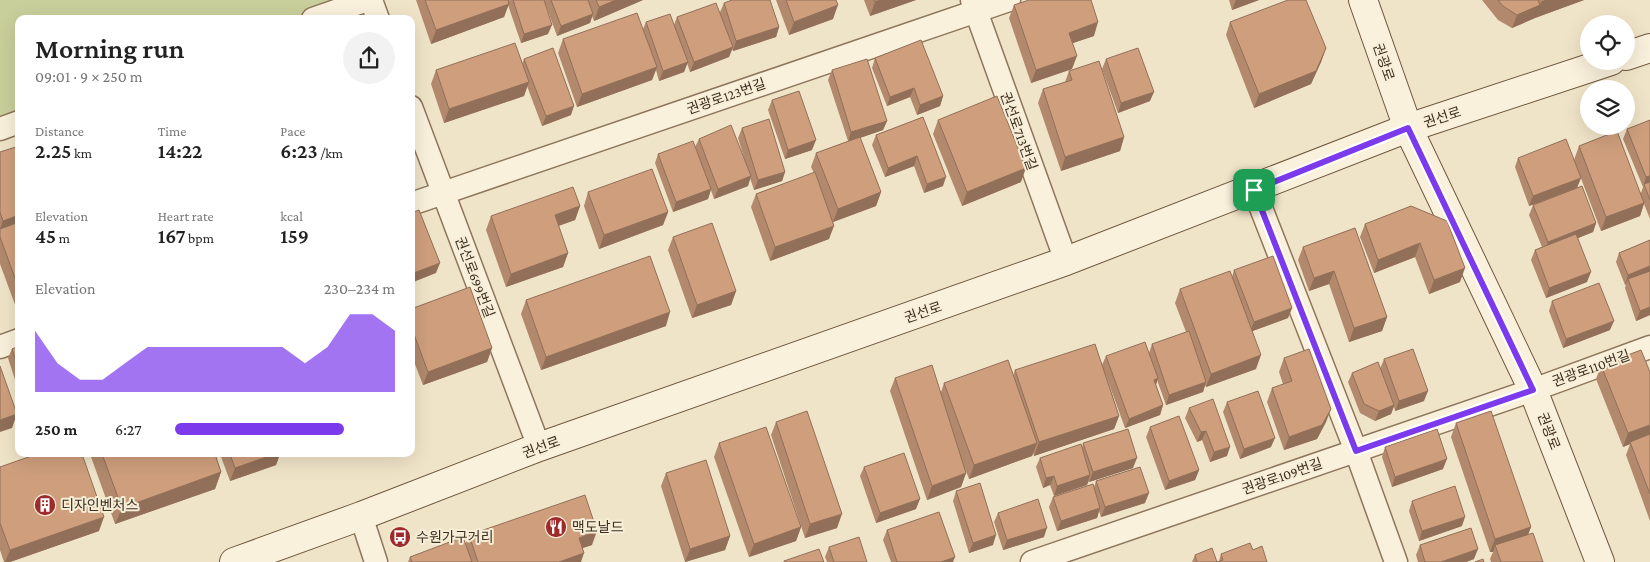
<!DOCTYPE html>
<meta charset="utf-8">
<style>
body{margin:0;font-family:"Crimson Pro","Noto Sans KR",serif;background:#f2f2f2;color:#222;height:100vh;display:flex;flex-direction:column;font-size:19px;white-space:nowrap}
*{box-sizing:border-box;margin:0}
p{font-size:16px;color:#767676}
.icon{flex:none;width:28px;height:28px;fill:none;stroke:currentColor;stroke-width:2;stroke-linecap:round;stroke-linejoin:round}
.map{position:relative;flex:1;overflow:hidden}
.drawer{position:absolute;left:15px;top:15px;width:400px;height:442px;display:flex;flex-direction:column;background:#fff;border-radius:10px;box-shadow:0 5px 20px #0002}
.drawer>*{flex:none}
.controls{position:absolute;left:1580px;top:15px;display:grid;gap:10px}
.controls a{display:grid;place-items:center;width:55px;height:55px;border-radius:50%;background:#fff;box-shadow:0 5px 20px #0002;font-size:25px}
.pin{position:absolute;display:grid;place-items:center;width:42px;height:42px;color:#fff;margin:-21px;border-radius:10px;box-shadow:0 2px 8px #0006}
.round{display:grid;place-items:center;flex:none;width:52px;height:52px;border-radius:26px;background:#f2f2f2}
.head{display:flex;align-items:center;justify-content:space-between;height:85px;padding:0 20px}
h1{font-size:28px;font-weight:600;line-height:38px}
.figures{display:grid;grid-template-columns:repeat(3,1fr);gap:8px;height:85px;padding:5px 20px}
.figures div{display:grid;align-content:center}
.figures b{font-size:21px;font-weight:600}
.figures small{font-size:14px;font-weight:400}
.figures p{font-size:14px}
.chart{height:140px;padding:10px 20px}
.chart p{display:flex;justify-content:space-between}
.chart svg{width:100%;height:90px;margin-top:5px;fill:#7c3aed;opacity:.7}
ul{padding:0 20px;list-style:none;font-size:16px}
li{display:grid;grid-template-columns:80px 60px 1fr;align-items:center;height:38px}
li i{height:12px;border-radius:6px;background:#7c3aed}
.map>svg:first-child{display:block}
</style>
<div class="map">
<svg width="1650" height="562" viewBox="0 0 1650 562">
<rect width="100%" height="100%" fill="#f0e4c8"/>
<!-- green -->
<path fill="#c9cf9b" d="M 0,0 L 348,0 L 293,19 L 19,19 L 19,113 L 0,119 Z"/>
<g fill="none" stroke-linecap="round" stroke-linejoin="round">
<!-- street casing -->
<g stroke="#8d765c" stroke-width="25">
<path id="street" d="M 371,0 L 378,19
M 972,0 L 1066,261
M 313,19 L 367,0
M 411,107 L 539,447
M 0,129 L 19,122
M 1254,190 L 1356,451 L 1396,562
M 411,204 L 1009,0
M 0,347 L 19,340
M 361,516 L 376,562
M 1032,562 L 1533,390 L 1650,347"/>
</g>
<!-- secondary casing -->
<g stroke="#6f573f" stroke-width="30">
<path id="secondary" d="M 1363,0 L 1408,128 L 1533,390 L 1600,562
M 1626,56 L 1650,48
M 234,562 L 361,516 L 539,447 L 1066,261 L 1408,128 L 1611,61"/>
</g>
<!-- street -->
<use href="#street" stroke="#faf1dc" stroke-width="22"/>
<!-- secondary -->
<use href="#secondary" stroke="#faf1dc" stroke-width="28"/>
</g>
<!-- wall -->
<path fill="#b2896c" d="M 416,0 L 544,0 L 548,34 L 521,43 L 508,5 L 504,17 L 431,44 Z
M 544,0 L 643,0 L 594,21 L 592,16 L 590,23 L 557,36 Z
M 776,0 L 836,0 L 833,19 L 789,35 Z
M 864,0 L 916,0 L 870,16 Z
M 1229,0 L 1259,0 L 1232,10 Z
M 1482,0 L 1584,0 L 1535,18 L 1512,28 L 1498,20 Z
M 724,3 L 779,27 L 776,37 L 733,51 L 732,49 L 729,57 L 690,72 L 687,63 L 684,72 L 659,81 L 656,70 L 652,80 L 577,107 L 558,53 L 563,39 L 643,29 L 646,22 L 674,25 L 677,17 L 720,12 Z
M 1014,5 L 1094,36 L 1073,43 L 1072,69 L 1031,83 L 1009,18 Z
M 1230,22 L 1326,48 L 1321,62 L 1311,84 L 1254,108 L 1226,35 Z
M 875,58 L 943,96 L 940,106 L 917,115 L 910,97 L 887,106 L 872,68 Z
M 524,59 L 571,115 L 542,126 L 527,86 L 524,96 L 444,123 L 431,84 L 436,70 L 522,64 Z
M 1106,59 L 1150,101 L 1118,113 L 1102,69 Z
M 832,70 L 887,121 L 883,130 L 860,138 L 881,192 L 876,206 L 833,222 L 829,239 L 770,261 L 751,207 L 756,194 L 814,173 L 811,167 L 816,153 L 848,141 L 828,80 Z
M 1069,71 L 1124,137 L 1120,151 L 1061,171 L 1038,103 L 1043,89 L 1065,82 Z
M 772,100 L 812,150 L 785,159 L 768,110 Z
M 923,117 L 943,186 L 924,193 L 914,166 L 885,177 L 872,145 L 876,135 Z
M 938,120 L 1021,182 L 962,206 L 933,134 Z
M 1650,120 L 1650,219 L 1644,204 L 1640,216 L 1601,231 L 1574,160 L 1579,146 L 1641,193 L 1643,187 L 1623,139 L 1627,129 Z
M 742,128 L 785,172 L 782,181 L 754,190 L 750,178 L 748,186 L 714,199 L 711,190 L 708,199 L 673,212 L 655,163 L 658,154 L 695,147 L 699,139 L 745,161 L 738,138 Z
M 19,146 L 19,309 L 17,310 L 0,264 L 0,152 Z
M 1518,158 L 1578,188 L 1596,223 L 1593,232 L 1578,238 L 1587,282 L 1546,298 L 1531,260 L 1535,250 L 1542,247 L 1529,215 L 1533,205 L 1564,193 L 1529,206 L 1515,167 Z
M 588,192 L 668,212 L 663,225 L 599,249 L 584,206 Z
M 580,206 L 575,220 L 558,226 L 568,253 L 563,267 L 506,287 L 486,230 L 491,216 Z
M 1447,221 L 1460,282 L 1429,294 L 1415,257 L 1374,273 L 1360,237 L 1365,224 Z
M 1355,228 L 1387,317 L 1382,331 L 1349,342 L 1329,284 L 1309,291 L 1298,260 L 1303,247 Z
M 673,237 L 736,291 L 731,305 L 692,318 L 668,250 Z
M 1650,240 L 1650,315 L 1636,321 L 1625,288 L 1626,284 L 1625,285 L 1616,262 L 1619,253 Z
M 1234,270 L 1292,308 L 1288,318 L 1252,331 L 1256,369 L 1206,387 L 1205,385 L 1203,392 L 1166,405 L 1157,380 L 1156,385 L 1163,405 L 1160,415 L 1125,428 L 1105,373 L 1119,416 L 1114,429 L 1034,456 L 1033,453 L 1032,456 L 969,479 L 964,466 L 966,473 L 961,487 L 927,500 L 890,391 L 895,378 L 941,392 L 944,383 L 1013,376 L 1015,370 L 1102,365 L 1106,356 L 1149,353 L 1152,344 L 1186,332 L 1175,303 L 1180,289 L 1232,277 Z
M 526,300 L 666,326 L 541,370 L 521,314 Z
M 1552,301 L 1610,330 L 1563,348 L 1549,311 Z
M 411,309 L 492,348 L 487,362 L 423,385 L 411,354 Z
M 19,346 L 19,392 L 8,358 L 12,349 Z
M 1284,358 L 1326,422 L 1317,439 L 1284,450 L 1267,402 L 1272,388 L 1283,384 L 1279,372 Z
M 1384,359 L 1424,401 L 1395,411 L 1394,407 L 1391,414 L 1375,421 L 1360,413 L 1348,382 L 1352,373 L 1380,369 Z
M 1601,365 L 1650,372 L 1650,521 L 1626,455 L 1630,444 L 1623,447 L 1596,379 Z
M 1227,402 L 1271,447 L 1240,459 L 1223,412 Z
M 1189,408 L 1227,456 L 1210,462 L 1202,440 L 1197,442 L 1185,418 Z
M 776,422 L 837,528 L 805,538 L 771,435 Z
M 1456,423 L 1531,527 L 1528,534 L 1543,562 L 1491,562 L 1490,559 L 1493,552 L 1490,552 L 1451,437 Z
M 1150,427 L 1199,470 L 1195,480 L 1165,490 L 1146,437 Z
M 719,443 L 801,527 L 796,541 L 749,557 L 714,457 Z
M 1083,443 L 1133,468 L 1089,482 L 1089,481 L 1087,485 L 1054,496 L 1050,485 L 1043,488 L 1036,467 L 1040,458 L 1082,448 Z
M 1385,447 L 1443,469 L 1392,487 L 1382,457 Z
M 90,454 L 215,454 L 221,472 L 215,489 L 115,524 Z
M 220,454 L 280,454 L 276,465 L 230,481 Z
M 0,467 L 99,531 L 10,562 L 4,562 L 0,550 Z
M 864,467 L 916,509 L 876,523 L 860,476 Z
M 666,473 L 730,536 L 725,550 L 685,562 L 661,486 Z
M 1096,481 L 1145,503 L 1101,517 L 1099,511 L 1097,518 L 1057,531 L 1049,507 L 1053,497 L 1094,487 Z
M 956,491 L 993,545 L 969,553 L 953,501 Z
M 1412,501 L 1462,526 L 1419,541 L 1409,511 Z
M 998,513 L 1044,537 L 1003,550 L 994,522 Z
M 887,530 L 953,562 L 891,562 L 883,540 Z
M 469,535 L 592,545 L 582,548 L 581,562 L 408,562 L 410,557 L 466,543 Z
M 1420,545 L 1474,559 L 1466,562 L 1418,562 L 1416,555 Z
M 829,547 L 867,562 L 827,562 L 825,557 Z
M 1253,550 L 1267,562 L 1192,562 L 1195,555 L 1217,562 L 1219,561 L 1221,554 Z"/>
<!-- shaded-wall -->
<path fill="#916f58" d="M 616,0 L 643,0 L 594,21 L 599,7 Z
M 881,0 L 916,0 L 870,16 L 875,2 Z
M 1236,0 L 1259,0 L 1232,10 Z
M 1545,0 L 1584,0 L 1535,18 L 1512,28 L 1517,15 L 1540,5 L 1541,2 Z
M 509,4 L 504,17 L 431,44 L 436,30 Z
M 838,5 L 833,19 L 789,35 L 794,22 Z
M 593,14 L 590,23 L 557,36 L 561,26 Z
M 1098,22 L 1094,36 L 1064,46 L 1069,33 Z
M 552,25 L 548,34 L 521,43 L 524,34 Z
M 779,27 L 776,37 L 733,51 L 736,41 Z
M 733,47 L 729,57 L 690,72 L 694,62 Z
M 1326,48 L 1321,62 L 1311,84 L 1254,108 L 1259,94 Z
M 1077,56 L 1072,69 L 1031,83 L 1036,70 Z
M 688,62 L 684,72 L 659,81 L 663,71 Z
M 657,67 L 652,80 L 577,107 L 582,94 Z
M 529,82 L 524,96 L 444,123 L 449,109 Z
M 914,88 L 910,97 L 887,106 L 890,97 Z
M 1154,92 L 1150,101 L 1118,113 L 1121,103 Z
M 943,96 L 940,106 L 917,115 L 920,105 Z
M 574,106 L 571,115 L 542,126 L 546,116 Z
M 887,121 L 883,130 L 848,142 L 851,132 Z
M 1124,137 L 1120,151 L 1061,171 L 1065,157 Z
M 816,140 L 812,150 L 785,159 L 788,150 Z
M 917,156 L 914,166 L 885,177 L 888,168 Z
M 1026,168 L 1021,182 L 962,206 L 967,192 Z
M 785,172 L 782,181 L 754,190 L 758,180 Z
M 751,176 L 748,186 L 714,199 L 718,189 Z
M 1650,176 L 1650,184 L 1644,184 L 1646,177 Z
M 946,177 L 943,186 L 924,193 L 927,184 Z
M 1581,178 L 1577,188 L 1529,206 L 1533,196 Z
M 711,189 L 708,199 L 673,212 L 676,202 Z
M 881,192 L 876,206 L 833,222 L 838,209 Z
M 1644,203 L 1640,216 L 1601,231 L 1606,217 Z
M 580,206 L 575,220 L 550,229 L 555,215 Z
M 668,212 L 663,225 L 599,249 L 604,235 Z
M 19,215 L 19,227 L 0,229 L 3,221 Z
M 1596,223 L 1593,232 L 1544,252 L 1548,242 Z
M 834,226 L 829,239 L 770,261 L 775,247 Z
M 1420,243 L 1415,257 L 1374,273 L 1378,260 Z
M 568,253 L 563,267 L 506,287 L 511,274 Z
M 440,263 L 436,273 L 411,283 L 411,274 Z
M 1650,266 L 1650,275 L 1628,279 L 1626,284 L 1625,285 L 1628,275 Z
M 1465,268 L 1460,282 L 1429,294 L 1434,280 Z
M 1334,271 L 1329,284 L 1309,291 L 1314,278 Z
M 1591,272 L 1587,282 L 1546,298 L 1549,288 Z
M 736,291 L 731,305 L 692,318 L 697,305 Z
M 1650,307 L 1650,315 L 1636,321 L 1640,311 Z
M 1292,308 L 1288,318 L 1250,332 L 1254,322 Z
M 670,312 L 666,326 L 541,370 L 546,357 Z
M 1387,317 L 1382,331 L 1349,342 L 1354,328 Z
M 1614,321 L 1610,330 L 1563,348 L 1566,339 Z
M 492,348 L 487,362 L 423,385 L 428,372 Z
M 1261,355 L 1256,369 L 1206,387 L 1211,374 Z
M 414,377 L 411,386 L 411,378 Z
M 1158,378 L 1155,388 L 1154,380 Z
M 1206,382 L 1203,392 L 1166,405 L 1169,395 Z
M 1428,391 L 1424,401 L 1395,411 L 1399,401 Z
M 1163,405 L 1160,415 L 1125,428 L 1129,419 Z
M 1394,405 L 1391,414 L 1375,421 L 1379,411 Z
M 1331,409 L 1326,422 L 1317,439 L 1284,450 L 1289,437 Z
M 17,414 L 12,428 L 0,432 L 0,420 Z
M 1119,416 L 1114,429 L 1034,456 L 1039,442 Z
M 1650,425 L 1650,437 L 1630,442 L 1630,444 L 1623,447 L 1628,433 Z
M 1206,431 L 1202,440 L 1197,442 L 1201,432 Z
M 1275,438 L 1271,447 L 1240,459 L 1244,449 Z
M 1037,443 L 1032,456 L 969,479 L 974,465 Z
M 1230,447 L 1227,456 L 1210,462 L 1214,452 Z
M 275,454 L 280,454 L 276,465 L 230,481 L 235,468 Z
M 1137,458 L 1133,468 L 1089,482 L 1093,472 Z
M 1447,459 L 1443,469 L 1392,487 L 1395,477 Z
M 1199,470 L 1195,480 L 1165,490 L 1169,481 Z
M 221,472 L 215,489 L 115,524 L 122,508 Z
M 966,473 L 961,487 L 927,500 L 932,486 Z
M 1090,475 L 1087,485 L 1054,496 L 1057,486 Z
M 1054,476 L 1050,485 L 1043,488 L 1046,478 Z
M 1149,493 L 1145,503 L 1101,517 L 1105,507 Z
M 920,499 L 916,509 L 876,523 L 880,513 Z
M 1100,508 L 1097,518 L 1057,531 L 1061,521 Z
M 842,514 L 837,528 L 805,538 L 810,524 Z
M 104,517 L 99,531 L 10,562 L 5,562 L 10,550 Z
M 1465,517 L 1462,526 L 1419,541 L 1422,531 Z
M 801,527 L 796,541 L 749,557 L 754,544 Z
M 1531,527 L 1526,540 L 1495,545 L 1493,552 L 1490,552 L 1495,539 Z
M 1047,528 L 1044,537 L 1003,550 L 1007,540 Z
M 597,531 L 592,545 L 574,551 L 579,538 Z
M 996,535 L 993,545 L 969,553 L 973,543 Z
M 730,536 L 725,550 L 685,562 L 690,549 Z
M 1478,549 L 1474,559 L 1466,562 L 1441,562 Z
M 584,553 L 581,562 L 559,562 Z
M 955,557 L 953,562 L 941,562 Z"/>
<!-- building -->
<path fill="#cf9f7d" stroke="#916f58" d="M 425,0 L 508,0 L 509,4 L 436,30 Z
M 513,0 L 544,0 L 552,25 L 524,34 Z
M 551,0 L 588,0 L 593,14 L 561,26 Z
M 596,0 L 616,0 L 599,7 Z
M 732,0 L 770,0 L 779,27 L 736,41 L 724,3 Z
M 786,0 L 836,0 L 838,5 L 794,22 Z
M 874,0 L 881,0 L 875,2 Z
M 1029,0 L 1091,0 L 1098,22 L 1069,33 L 1077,56 L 1036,70 L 1014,5 Z
M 1288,0 L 1306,0 L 1326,48 L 1316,71 L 1259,94 L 1230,22 Z
M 1498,0 L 1538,0 L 1540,5 L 1517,15 L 1503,6 Z
M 716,3 L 733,47 L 694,62 L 677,17 Z
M 637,13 L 657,67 L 582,94 L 563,39 Z
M 670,14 L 688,62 L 663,71 L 646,22 Z
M 921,40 L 943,96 L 920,105 L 914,88 L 890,97 L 875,58 Z
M 515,43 L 529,82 L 449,109 L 436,70 Z
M 553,48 L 574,106 L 546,116 L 524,59 Z
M 1138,48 L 1154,92 L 1121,103 L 1106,59 Z
M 867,59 L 887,121 L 851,132 L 832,70 Z
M 1099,61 L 1124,137 L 1065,157 L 1043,89 L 1072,80 L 1069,71 Z
M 799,91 L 816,140 L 788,150 L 772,100 Z
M 997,96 L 1026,168 L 967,192 L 938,120 Z
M 923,117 L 946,177 L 927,184 L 917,156 L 888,168 L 876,135 Z
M 769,119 L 785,172 L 758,180 L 742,128 Z
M 1650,120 L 1650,176 L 1646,177 L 1627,129 Z
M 731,125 L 751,176 L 718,189 L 699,139 Z
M 1617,131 L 1644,203 L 1606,217 L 1579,146 Z
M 860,137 L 881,192 L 838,209 L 816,153 Z
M 1566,139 L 1581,178 L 1533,196 L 1518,158 Z
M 693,141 L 711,189 L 676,202 L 658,154 Z
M 19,146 L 19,215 L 3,221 L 0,212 L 0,152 Z
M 652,169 L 668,212 L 604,235 L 588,192 Z
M 815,172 L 834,226 L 775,247 L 756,194 Z
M 1650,182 L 1650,200 L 1644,184 Z
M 1582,186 L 1596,223 L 1548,242 L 1533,205 Z
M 573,187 L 580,206 L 555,215 L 568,253 L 511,274 L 491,216 Z
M 1411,206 L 1447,221 L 1465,268 L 1434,280 L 1420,243 L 1378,260 L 1365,224 Z
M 419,210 L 440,263 L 411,274 L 411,213 Z
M 19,222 L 19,289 L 0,237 L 0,229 Z
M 712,223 L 736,291 L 697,305 L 673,237 Z
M 1355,228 L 1387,317 L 1354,328 L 1334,271 L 1314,278 L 1303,247 Z
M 1576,234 L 1591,272 L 1549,288 L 1535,250 Z
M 1650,240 L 1650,266 L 1628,275 L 1619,253 Z
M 650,256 L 670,312 L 546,357 L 526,300 Z
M 1273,256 L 1292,308 L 1254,322 L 1234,270 Z
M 1230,271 L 1261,355 L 1211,374 L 1180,289 Z
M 1650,271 L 1650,307 L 1640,311 L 1628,279 Z
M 1599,283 L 1614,321 L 1566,339 L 1552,301 Z
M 470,287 L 492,348 L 428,372 L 411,326 L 411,309 Z
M 1189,331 L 1206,382 L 1169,395 L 1152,344 Z
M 1145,342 L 1158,378 L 1154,380 L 1163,405 L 1129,419 L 1106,356 Z
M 1095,344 L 1119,416 L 1039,442 L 1015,370 Z
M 19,346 L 19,371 L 12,349 Z
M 1309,349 L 1331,409 L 1322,425 L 1289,437 L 1272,388 L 1292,381 L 1284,358 Z
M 1413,349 L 1428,391 L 1399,401 L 1384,359 Z
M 1641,350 L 1650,372 L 1650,425 L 1628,433 L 1601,365 Z
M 1008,360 L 1037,443 L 974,465 L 944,383 Z
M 1378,362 L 1394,405 L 1379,411 L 1364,404 L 1352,373 Z
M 932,365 L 966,473 L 932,486 L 895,378 Z
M 0,366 L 17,414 L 0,420 Z
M 411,368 L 414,377 L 411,378 Z
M 1258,391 L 1275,438 L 1244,449 L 1227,402 Z
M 1213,399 L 1230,447 L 1214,452 L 1206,431 L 1201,432 L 1189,408 Z
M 807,411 L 842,514 L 810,524 L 776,422 Z
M 1491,411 L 1531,527 L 1495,539 L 1456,423 Z
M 1179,416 L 1199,470 L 1169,481 L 1150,427 Z
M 766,427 L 801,527 L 754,544 L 719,443 Z
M 1128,429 L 1137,458 L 1093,472 L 1083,443 Z
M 1437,429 L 1447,459 L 1395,477 L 1385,447 Z
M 1650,434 L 1650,494 L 1630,442 Z
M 1081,444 L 1090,475 L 1057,486 L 1054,476 L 1046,478 L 1040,458 Z
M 904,453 L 920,499 L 880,513 L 864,467 Z
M 37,454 L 82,454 L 104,517 L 10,550 L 0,523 L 0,467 Z
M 102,454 L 215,454 L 221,472 L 122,508 Z
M 230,454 L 275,454 L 235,468 Z
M 706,460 L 730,536 L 690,549 L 666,473 Z
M 1140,467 L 1149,493 L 1105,507 L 1096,481 Z
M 980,483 L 996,535 L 973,543 L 956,491 Z
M 1093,484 L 1100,508 L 1061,521 L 1053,497 Z
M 1455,486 L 1465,517 L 1422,531 L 1412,501 Z
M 585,495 L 597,531 L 579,538 L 584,553 L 559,562 L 478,562 L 469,535 Z
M 1038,499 L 1047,528 L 1007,540 L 998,513 Z
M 939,512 L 955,557 L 941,562 L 897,562 L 887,530 Z
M 1471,528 L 1478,549 L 1441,562 L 1425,562 L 1420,545 Z
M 1533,533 L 1543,562 L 1501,562 L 1495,545 Z
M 463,537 L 472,562 L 412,562 L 410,557 Z
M 859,537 L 867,562 L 834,562 L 829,547 Z
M 1250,543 L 1253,550 L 1262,546 L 1267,562 L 1197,562 L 1195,555 L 1212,548 L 1217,562 L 1223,560 L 1221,554 Z
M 819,549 L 824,562 L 784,562 L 784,561 Z
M 1483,559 L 1484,562 L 1475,562 Z"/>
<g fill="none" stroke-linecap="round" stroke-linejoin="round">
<!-- route casing -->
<g stroke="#fff" stroke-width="10">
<path id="route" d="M 1408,128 L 1533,390 L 1356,451 L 1254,190 Z"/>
</g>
<!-- route -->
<use href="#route" stroke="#7c3aed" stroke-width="6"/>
</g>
<!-- icons -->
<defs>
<g id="building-disc" transform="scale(1.125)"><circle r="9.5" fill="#9e2a2b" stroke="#f7eed8"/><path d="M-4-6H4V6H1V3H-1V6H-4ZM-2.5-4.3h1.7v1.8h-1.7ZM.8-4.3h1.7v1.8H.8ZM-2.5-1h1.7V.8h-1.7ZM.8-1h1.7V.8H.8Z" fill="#fff"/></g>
<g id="restaurant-disc" transform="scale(1.125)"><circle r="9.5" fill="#9e2a2b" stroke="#f7eed8"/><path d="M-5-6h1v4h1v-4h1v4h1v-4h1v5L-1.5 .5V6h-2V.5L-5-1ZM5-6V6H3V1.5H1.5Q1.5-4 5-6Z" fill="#fff"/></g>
<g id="bus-disc" transform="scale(1.125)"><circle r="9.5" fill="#9e2a2b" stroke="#f7eed8"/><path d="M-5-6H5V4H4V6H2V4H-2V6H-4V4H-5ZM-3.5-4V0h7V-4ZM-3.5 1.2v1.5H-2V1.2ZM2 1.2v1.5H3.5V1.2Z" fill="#fff"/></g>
</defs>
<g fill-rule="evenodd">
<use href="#building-disc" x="45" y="505"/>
<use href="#restaurant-disc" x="556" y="527"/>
<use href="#bus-disc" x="400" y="537"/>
</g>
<g text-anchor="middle" stroke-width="4" stroke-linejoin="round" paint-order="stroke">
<!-- street labels -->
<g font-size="14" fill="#3d2e20" stroke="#f7eed8">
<text transform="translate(1384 62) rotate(71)" y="5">권광로</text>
<text transform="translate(726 96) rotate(-19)" y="5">권광로123번길</text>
<text transform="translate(1442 117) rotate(-18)" y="5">권선로</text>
<text transform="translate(1019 131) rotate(70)" y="5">권선로713번길</text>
<text transform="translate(475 277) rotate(69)" y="5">권선로699번길</text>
<text transform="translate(923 312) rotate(-19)" y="5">권선로</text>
<text transform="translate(1591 368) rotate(-20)" y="5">권광로110번길</text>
<text transform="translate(1549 431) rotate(69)" y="5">권광로</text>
<text transform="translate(541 447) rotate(-20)" y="5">권선로</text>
<text transform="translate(1282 476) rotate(-19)" y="5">권광로109번길</text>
</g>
<!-- poi labels -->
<g font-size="14" fill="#3d2e20" stroke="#f7eed8" text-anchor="start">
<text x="61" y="510">디자인벤처스</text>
<text x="572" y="532">맥도날드</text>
<text x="416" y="542">수원가구거리</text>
</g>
</g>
</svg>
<div class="controls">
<a><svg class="icon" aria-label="locate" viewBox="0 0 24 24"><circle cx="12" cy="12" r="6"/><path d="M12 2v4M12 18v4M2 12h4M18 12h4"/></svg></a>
<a><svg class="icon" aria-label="layers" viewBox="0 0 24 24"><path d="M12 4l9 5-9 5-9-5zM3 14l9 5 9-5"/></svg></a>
</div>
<div class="pin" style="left:1254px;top:190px;background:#1e9e55"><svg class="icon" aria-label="arrive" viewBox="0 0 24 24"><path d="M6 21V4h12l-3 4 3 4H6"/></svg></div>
<section class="drawer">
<div class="head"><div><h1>Morning run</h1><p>09:01 · 9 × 250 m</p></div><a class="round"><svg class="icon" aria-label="share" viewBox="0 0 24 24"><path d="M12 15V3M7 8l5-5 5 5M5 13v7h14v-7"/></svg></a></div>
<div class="figures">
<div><p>Distance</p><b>2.25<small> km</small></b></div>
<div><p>Time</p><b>14:22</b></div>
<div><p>Pace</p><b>6:23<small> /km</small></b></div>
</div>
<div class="figures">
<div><p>Elevation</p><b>45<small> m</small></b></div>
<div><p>Heart rate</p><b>167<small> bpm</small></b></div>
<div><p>kcal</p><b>159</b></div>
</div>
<div class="chart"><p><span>Elevation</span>230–234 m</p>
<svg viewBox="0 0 160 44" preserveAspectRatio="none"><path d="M0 44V14L10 30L20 38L30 38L40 30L50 22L60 22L70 22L80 22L90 22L100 22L110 22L120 30L130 22L140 6L150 6L160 14V44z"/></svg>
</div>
<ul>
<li><b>250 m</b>6:27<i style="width:77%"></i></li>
</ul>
</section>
</div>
